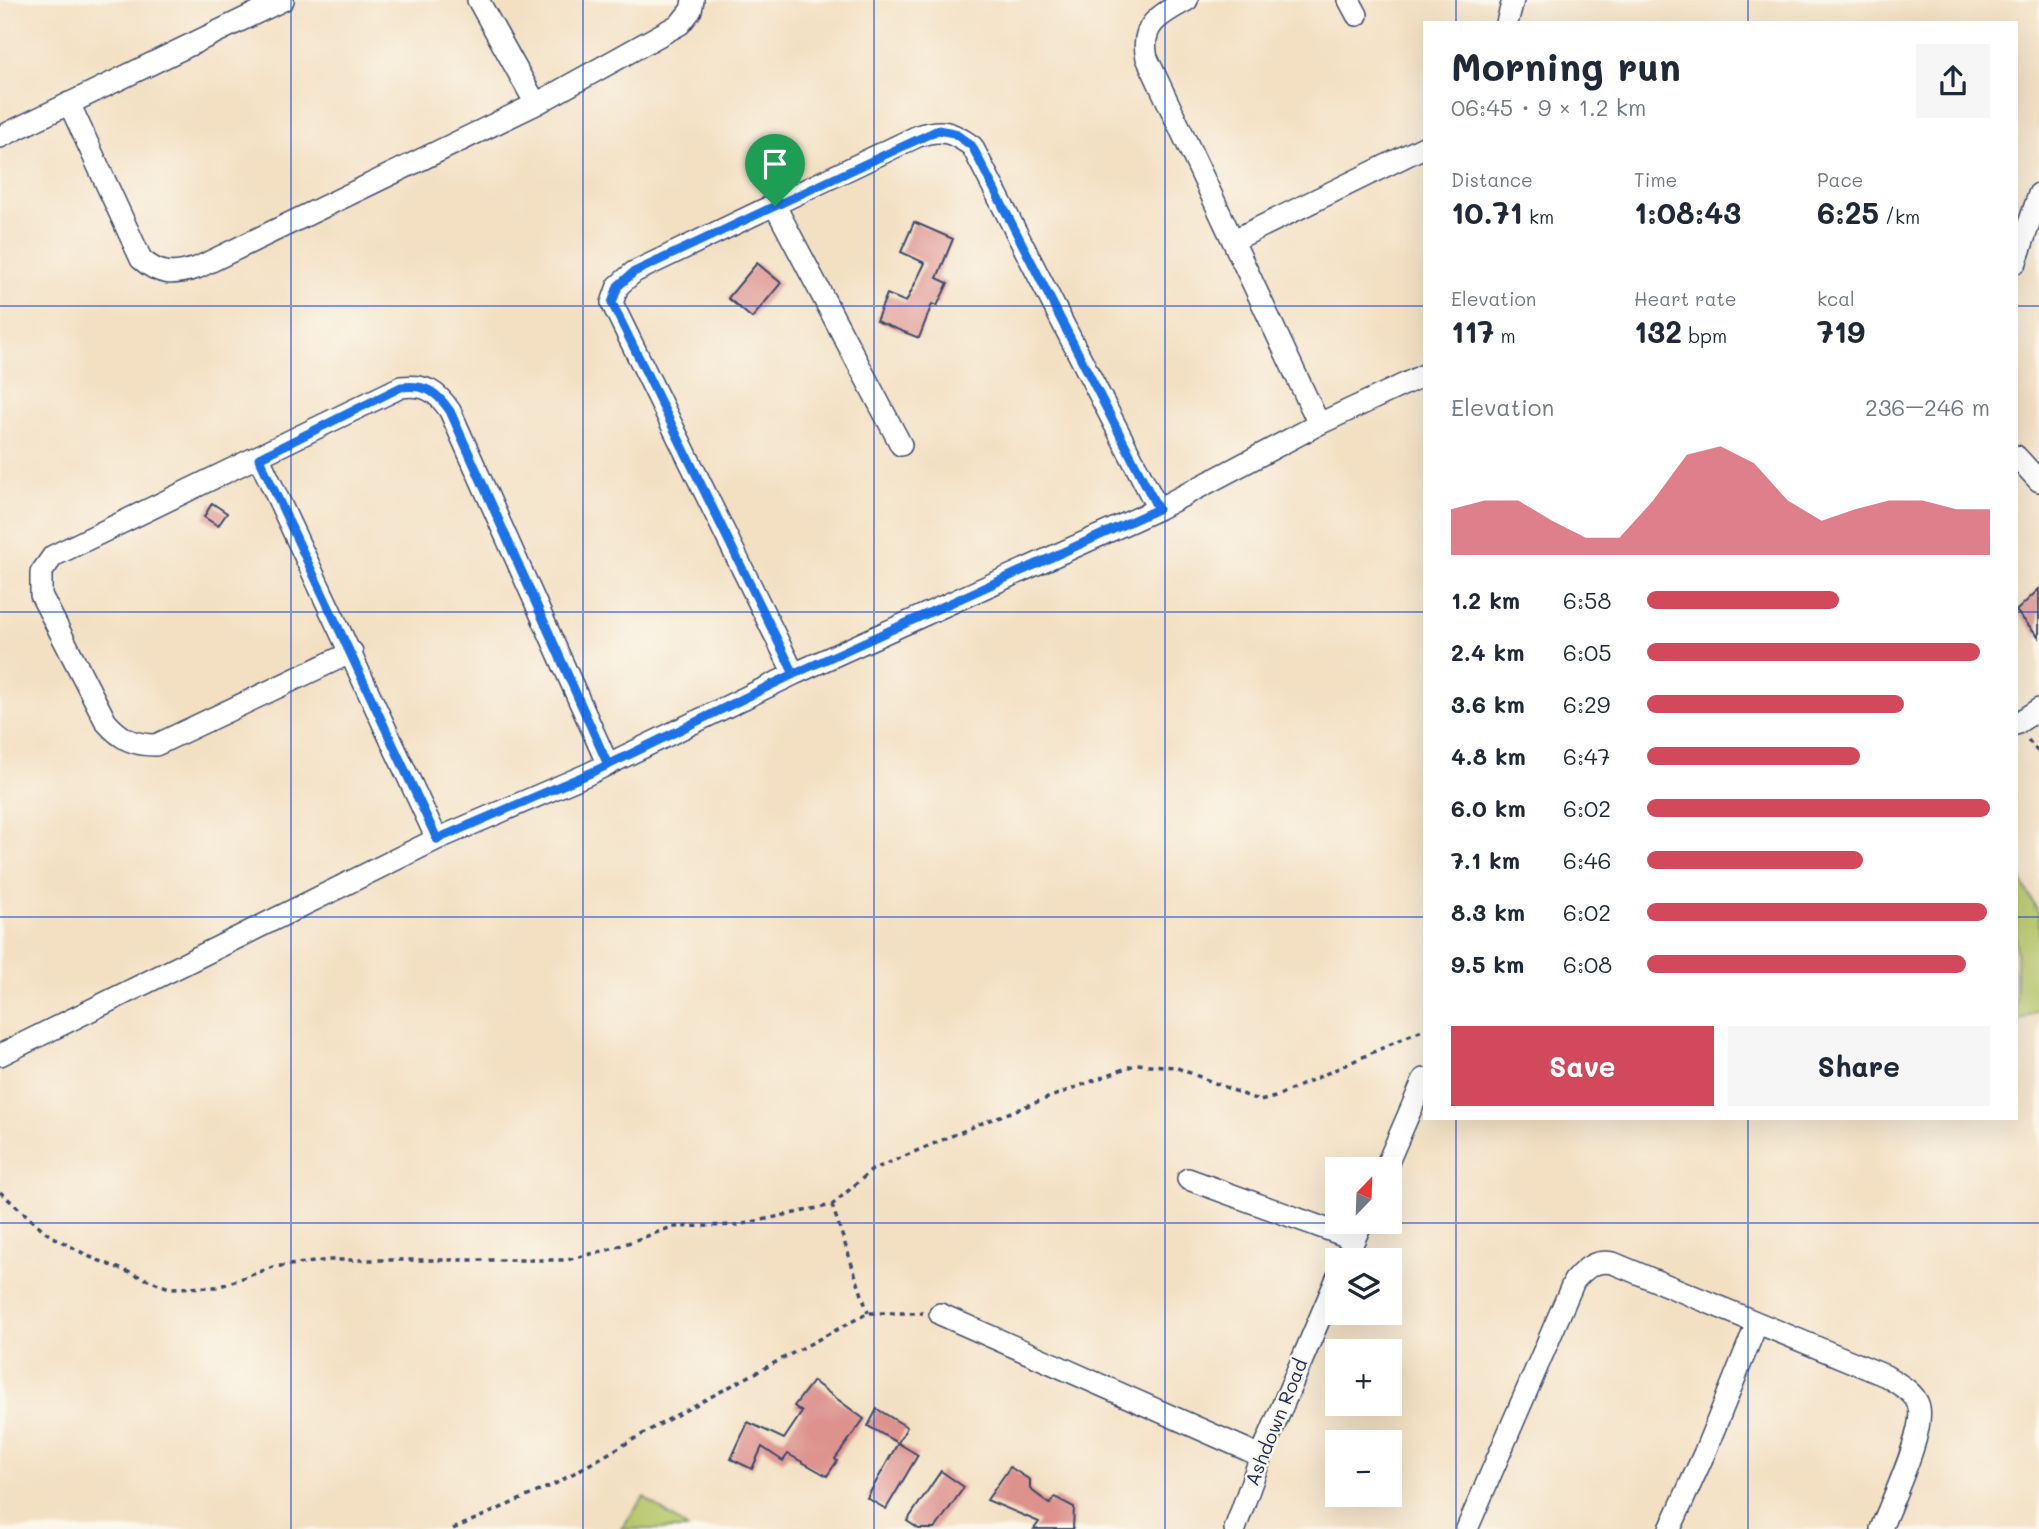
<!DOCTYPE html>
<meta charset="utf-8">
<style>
body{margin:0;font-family:Mali,sans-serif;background:#f6f6f7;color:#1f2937;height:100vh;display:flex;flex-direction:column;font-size:26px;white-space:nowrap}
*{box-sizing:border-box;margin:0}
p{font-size:23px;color:#747a83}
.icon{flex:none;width:38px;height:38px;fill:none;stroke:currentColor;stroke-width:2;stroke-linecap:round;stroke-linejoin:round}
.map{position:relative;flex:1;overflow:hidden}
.side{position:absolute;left:1423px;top:21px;width:595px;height:1099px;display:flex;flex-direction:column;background:#fff;border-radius:0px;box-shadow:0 7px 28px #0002}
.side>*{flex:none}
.needle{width:46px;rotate:23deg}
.buttons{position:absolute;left:1325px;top:1157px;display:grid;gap:14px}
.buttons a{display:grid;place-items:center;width:77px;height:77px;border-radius:0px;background:#fff;box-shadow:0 7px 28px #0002;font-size:35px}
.pin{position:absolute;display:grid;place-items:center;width:60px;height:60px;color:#fff;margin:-72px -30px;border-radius:50% 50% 50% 0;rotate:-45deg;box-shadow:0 0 7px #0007}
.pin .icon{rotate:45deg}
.round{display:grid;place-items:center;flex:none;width:74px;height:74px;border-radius:0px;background:#f6f6f7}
.headline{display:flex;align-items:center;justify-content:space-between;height:119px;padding:0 28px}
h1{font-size:38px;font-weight:700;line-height:52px}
.metrics{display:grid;grid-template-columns:repeat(3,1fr);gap:10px;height:119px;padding:7px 28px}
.metrics div{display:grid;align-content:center}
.metrics b{font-size:30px;font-weight:700}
.metrics small{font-size:19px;font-weight:400}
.metrics p{font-size:19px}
.chart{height:196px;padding:14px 28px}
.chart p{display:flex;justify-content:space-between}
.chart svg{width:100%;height:126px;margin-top:7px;fill:#d1495b;opacity:.7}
.cta{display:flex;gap:14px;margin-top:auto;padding:14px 28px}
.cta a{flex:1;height:80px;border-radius:0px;background:#d1495b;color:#fff;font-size:28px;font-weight:700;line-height:80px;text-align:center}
.cta a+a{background:#f6f6f7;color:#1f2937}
ul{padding:0 28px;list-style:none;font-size:23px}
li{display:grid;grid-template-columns:112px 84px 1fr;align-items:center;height:52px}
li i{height:18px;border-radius:9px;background:#d1495b}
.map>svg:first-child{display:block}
</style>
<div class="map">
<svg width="2039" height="1529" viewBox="0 0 2039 1529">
<rect width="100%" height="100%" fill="#fbf7ec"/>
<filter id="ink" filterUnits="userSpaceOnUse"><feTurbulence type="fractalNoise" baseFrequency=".0143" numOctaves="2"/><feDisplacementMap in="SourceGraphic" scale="14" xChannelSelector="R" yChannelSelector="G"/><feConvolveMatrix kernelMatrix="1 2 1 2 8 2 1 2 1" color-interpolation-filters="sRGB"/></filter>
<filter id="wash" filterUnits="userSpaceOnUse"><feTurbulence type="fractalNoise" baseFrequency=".00686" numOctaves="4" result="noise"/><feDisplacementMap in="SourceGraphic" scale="28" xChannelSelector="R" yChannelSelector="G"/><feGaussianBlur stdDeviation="1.57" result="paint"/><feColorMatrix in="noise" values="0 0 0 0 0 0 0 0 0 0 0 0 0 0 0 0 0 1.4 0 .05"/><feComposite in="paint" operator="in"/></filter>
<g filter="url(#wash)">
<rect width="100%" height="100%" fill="#f3e0c3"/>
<!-- green -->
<path fill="#b7c86b" stroke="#697c64" stroke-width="2" d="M 2016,870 L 2039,914 L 2039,1010 L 2016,1022 Z
M 644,1497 L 688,1529 L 621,1529 Z"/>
<g id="blocks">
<!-- building -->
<path fill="#dd928d" d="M 914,222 L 953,239 L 937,278 L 948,283 L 937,306 L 932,304 L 919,338 L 876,321 L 887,294 L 906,302 L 925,263 L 901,252 Z
M 757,263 L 781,283 L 752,318 L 728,298 Z
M 212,503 L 227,513 L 218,526 L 204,517 Z
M 2039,589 L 2039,637 L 2016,611 Z
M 813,1381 L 864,1419 L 835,1459 L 837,1461 L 827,1476 L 788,1454 L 783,1461 L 762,1447 L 752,1469 L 731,1459 L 748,1422 L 784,1439 L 802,1412 L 794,1406 Z
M 877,1409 L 907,1427 L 898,1443 L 868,1426 Z
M 898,1443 L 918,1455 L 886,1509 L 867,1498 Z
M 1010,1467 L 1030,1480 L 1030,1489 L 1050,1504 L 1055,1497 L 1074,1507 L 1073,1529 L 1034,1529 L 1039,1522 L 987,1500 Z
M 941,1471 L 964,1487 L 935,1529 L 919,1529 L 907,1521 Z"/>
</g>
</g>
<g filter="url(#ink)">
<use href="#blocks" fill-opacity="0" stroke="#3b4a6d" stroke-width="2"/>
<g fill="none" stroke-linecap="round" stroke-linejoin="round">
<!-- minor casing -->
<g stroke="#3b4a6d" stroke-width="24">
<path id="minor" d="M 478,0 L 536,104
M 1187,0 C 1161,14 1139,25 1147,58 L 1319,424
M 1349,0 L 1357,15
M 1507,23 L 1513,0
M 69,103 L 141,259 C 160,276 174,275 197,268 L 536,104 L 680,24 L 691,10 L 693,0
M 0,137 L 283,0
M 775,206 L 901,445
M 1234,240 L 1424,147
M 2016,262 L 2039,194
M 2016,456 L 2039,481
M 259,458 L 437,839
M 352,652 L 156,745 C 133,745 121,739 106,722 L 41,595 L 41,573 L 53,556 L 401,387 C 425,384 437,391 450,411 L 608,765
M 794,674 L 612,303 L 618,286 L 634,272 L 918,136 C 942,128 952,132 972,146 L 1158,509
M 2016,724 L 2039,709
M 0,1055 L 437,839 L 586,775 L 794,674 L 1158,509 L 1319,424 L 1424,375
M 1385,1169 L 1424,1079
M 1188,1179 L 1354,1239
M 1345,1260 L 1362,1222
M 940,1314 L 1261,1456
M 1235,1529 L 1261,1456 L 1337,1278
M 1467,1529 L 1574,1281 C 1586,1267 1595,1260 1613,1263 L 1886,1376 C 1897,1383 1913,1391 1918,1404 C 1928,1427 1890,1504 1881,1529
M 1670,1529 L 1704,1454 L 1757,1323"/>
</g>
<!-- path -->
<path stroke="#3b4a6d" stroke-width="3.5" stroke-dasharray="5 5" stroke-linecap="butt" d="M 2028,740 L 2039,753
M 0,1192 L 48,1234 L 90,1257 L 169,1288 L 218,1287 L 273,1267 L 330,1260 L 567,1260 L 611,1249 L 672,1227 L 738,1225 L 832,1205 L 872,1170 L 982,1123 L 1137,1064 L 1175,1067 L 1260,1101 L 1275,1097 L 1424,1029
M 832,1205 L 868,1313
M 453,1529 L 553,1485 L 671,1418 L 868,1313 L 923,1313"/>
<!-- minor -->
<use href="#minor" stroke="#fff" stroke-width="21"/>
</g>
</g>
<g fill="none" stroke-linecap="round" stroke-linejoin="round" filter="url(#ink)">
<!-- route casing -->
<g stroke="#fff" stroke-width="14">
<path id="route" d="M 775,206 L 634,272 L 618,286 L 612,303 L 794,674 L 608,765 L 450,411 C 436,391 425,384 401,387 L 259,458 L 437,839 L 586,775 C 657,743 725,706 796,673 C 916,618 1037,564 1158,509 L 972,146 L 954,133 L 938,130 L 775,206"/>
</g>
<!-- route -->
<use href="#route" stroke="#1a73e8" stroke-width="9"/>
</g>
<!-- grid -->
<path fill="none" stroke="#1d4ed8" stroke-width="2" stroke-opacity="0.55" d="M 291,0 L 291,1529M 583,0 L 583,1529M 874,0 L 874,1529M 1165,0 L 1165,1529M 1456,0 L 1456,23M 1748,0 L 1748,23M 0,306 L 1424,306M 2016,306 L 2039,306M 0,612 L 1424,612M 2016,612 L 2039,612M 0,917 L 1424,917M 2016,917 L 2039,917M 1456,1118 L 1456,1529M 1748,1118 L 1748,1529M 0,1223 L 2039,1223"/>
<g text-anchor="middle" stroke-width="5" stroke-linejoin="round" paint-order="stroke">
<!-- street labels -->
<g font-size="19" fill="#1b2f5e" stroke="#fbf7ec">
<text transform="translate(1276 1422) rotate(-68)" y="7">Ashdown Road</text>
</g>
</g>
</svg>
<div class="buttons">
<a><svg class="needle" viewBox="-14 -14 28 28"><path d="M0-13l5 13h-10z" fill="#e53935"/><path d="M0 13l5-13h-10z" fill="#747a83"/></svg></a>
<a><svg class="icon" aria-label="layers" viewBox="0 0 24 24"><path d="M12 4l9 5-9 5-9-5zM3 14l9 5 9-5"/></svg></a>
<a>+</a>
<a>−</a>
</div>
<div class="pin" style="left:775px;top:206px;background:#1e9e55"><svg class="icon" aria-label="arrive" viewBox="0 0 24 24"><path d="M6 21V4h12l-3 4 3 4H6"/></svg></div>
<section class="side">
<div class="headline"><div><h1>Morning run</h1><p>06:45 · 9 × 1.2 km</p></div><a class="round"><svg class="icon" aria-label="share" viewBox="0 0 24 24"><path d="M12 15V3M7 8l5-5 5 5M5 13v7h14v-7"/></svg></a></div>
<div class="metrics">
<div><p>Distance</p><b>10.71<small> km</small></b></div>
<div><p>Time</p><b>1:08:43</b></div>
<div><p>Pace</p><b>6:25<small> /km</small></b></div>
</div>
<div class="metrics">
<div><p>Elevation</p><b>117<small> m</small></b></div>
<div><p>Heart rate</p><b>132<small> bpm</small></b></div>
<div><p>kcal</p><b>719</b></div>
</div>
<div class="chart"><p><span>Elevation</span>236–246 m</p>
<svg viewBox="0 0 160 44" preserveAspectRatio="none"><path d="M0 44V28L10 25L20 25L30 32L40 38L50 38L60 25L70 9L80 6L90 12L100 25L110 32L120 28L130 25L140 25L150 28L160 28V44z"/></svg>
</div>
<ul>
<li><b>1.2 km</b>6:58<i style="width:56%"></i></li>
<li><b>2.4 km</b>6:05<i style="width:97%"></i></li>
<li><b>3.6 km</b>6:29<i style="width:75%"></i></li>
<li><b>4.8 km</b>6:47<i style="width:62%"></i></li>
<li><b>6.0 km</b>6:02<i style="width:100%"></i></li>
<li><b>7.1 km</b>6:46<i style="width:63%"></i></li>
<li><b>8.3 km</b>6:02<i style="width:99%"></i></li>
<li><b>9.5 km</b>6:08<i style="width:93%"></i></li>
</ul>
<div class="cta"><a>Save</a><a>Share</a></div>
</section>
</div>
